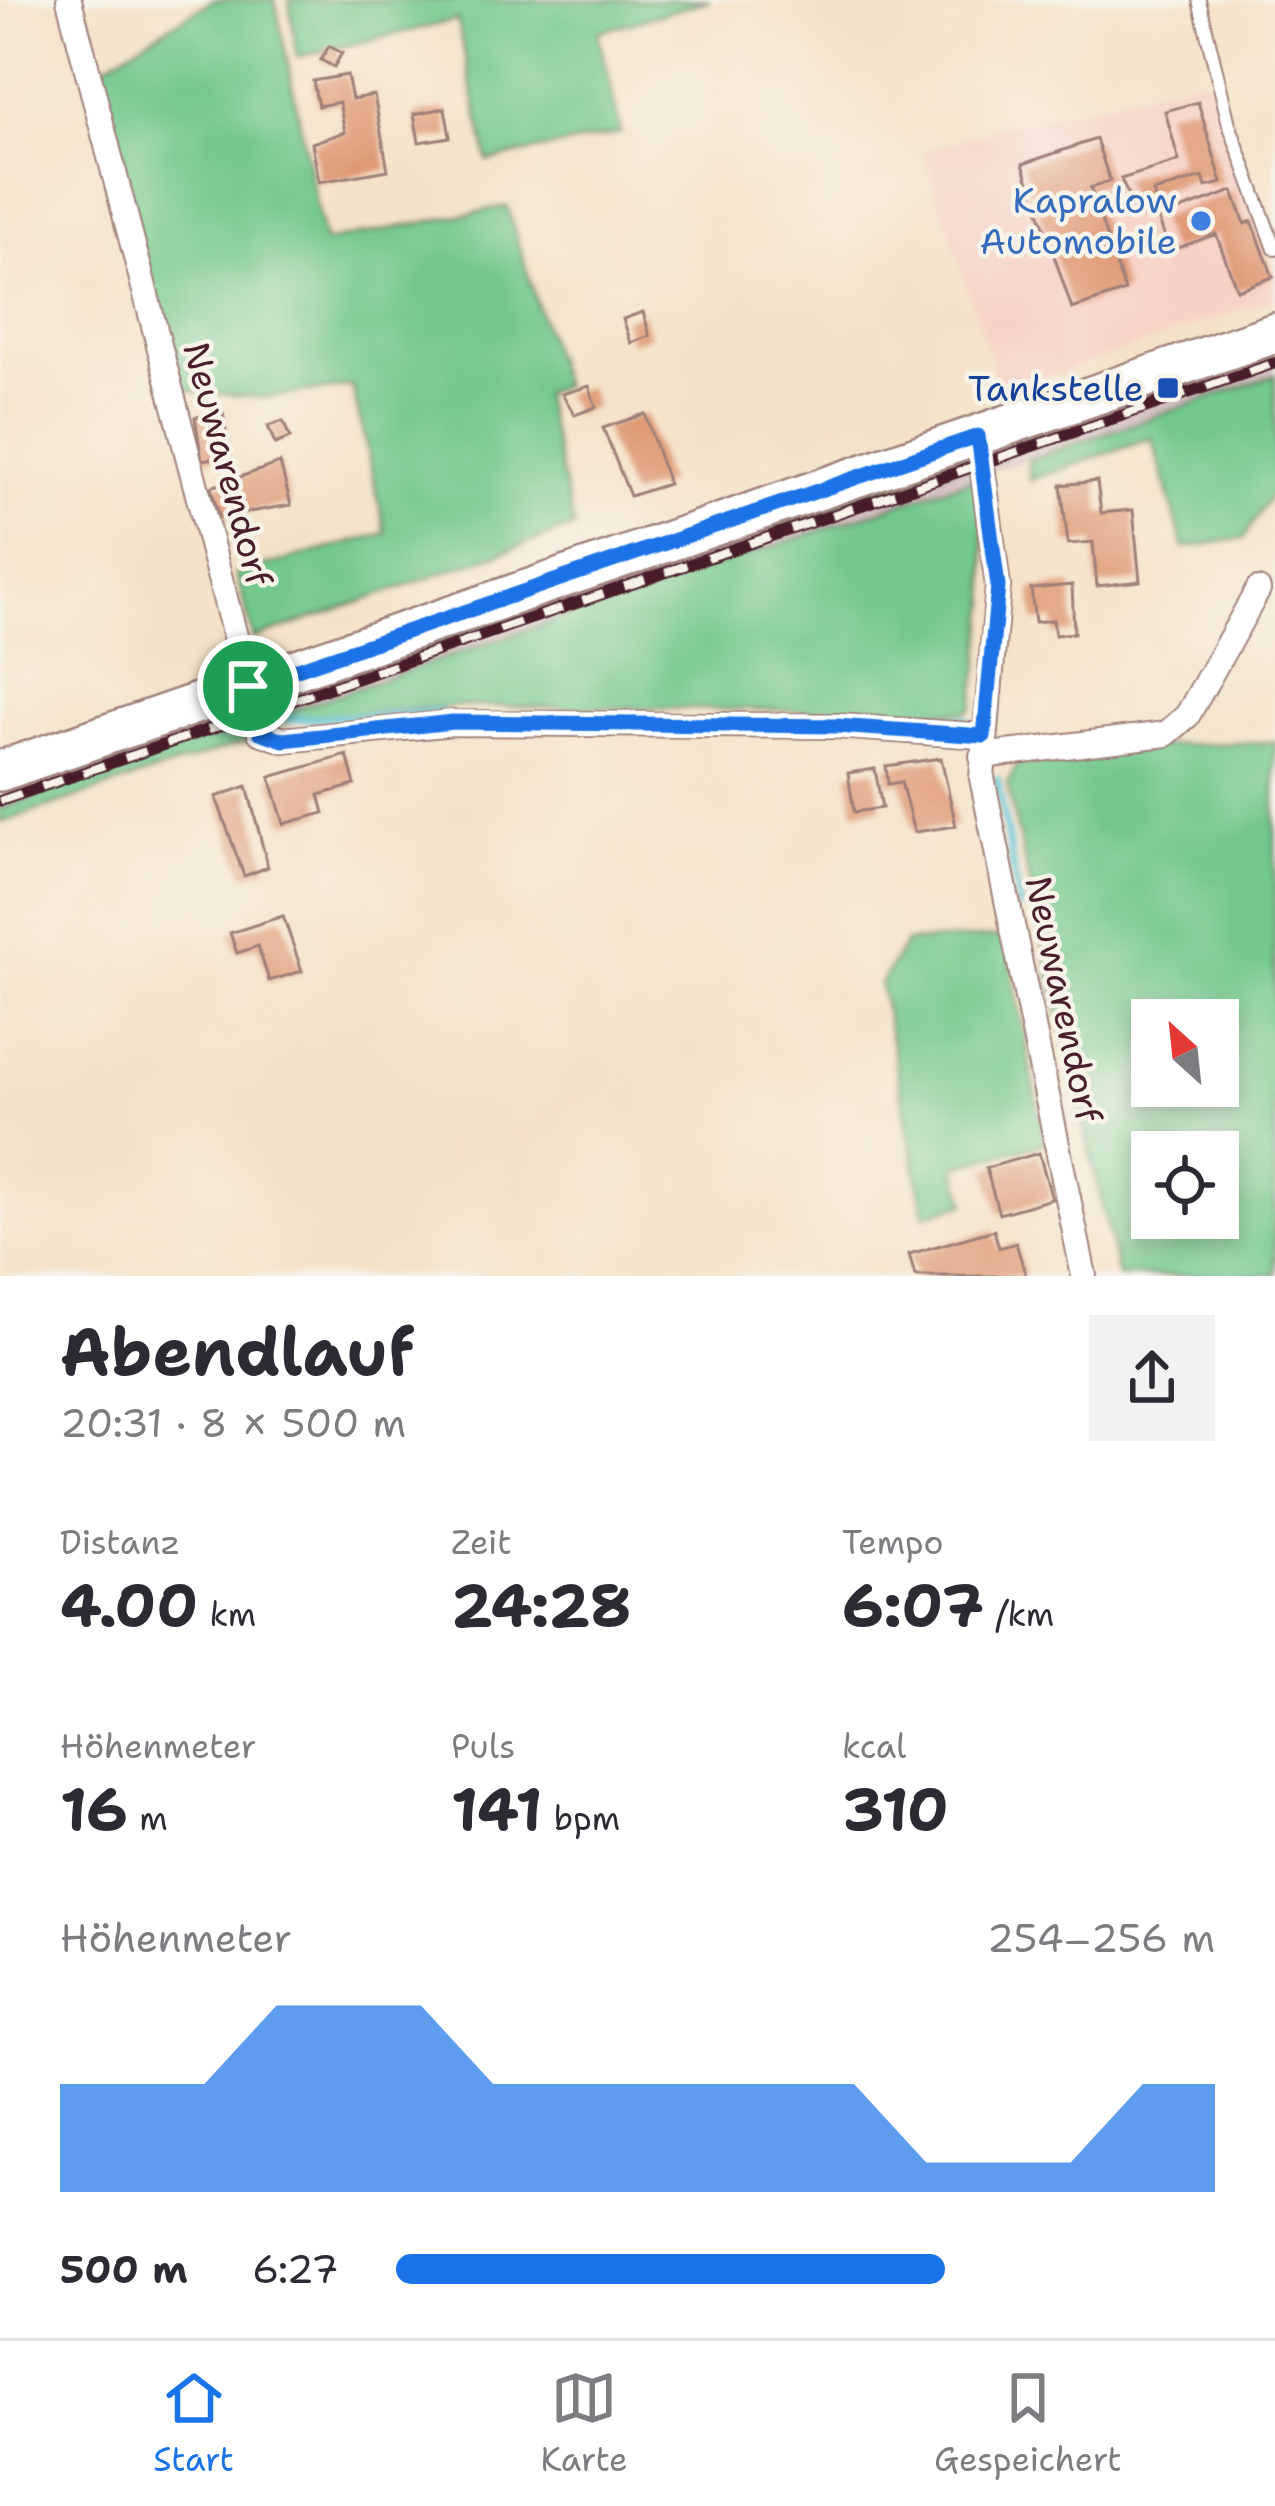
<!DOCTYPE html>
<html lang="de">
<meta charset="utf-8">
<style>
body{margin:0;font-family:"Shantell Sans",sans-serif;background:#f2f2f3;color:#2b2b33;height:100vh;display:flex;flex-direction:column;font-size:45px;white-space:nowrap}
*{box-sizing:border-box;margin:0}
p{font-size:39px;color:#7c7c81}
.icon{flex:none;width:66px;height:66px;fill:none;stroke:currentColor;stroke-width:2;stroke-linecap:round;stroke-linejoin:round}
.map{position:relative;height:1276px;overflow:hidden}
.drawer{display:flex;flex-direction:column;background:#fff;flex:1}
.drawer>*{flex:none}
.needle{width:78px;rotate:333deg}
.buttons{position:absolute;left:1131px;top:999px;display:grid;gap:24px}
.buttons a{display:grid;place-items:center;width:108px;height:108px;border-radius:0px;background:#fff;box-shadow:0 6px 18px #0003;font-size:60px}
.pin{position:absolute;display:grid;place-items:center;width:102px;height:102px;color:#fff;margin:-51px;border:6px solid #fff;border-radius:50%;box-shadow:0 3px 12px #0007}
.round{display:grid;place-items:center;flex:none;width:126px;height:126px;border-radius:0px;background:#f2f2f3}
.headline{display:flex;align-items:center;justify-content:space-between;height:204px;padding:0 60px}
h1{font-size:66px;font-weight:700;line-height:90px}
.stats{display:grid;grid-template-columns:repeat(3,1fr);gap:18px;height:204px;padding:12px 60px}
.stats div{display:grid;align-content:center}
.stats b{font-size:60px;font-weight:700}
.stats small{font-size:33px;font-weight:400}
.stats p{font-size:33px}
.chart{height:336px;padding:24px 60px}
.chart p{display:flex;justify-content:space-between}
.chart svg{width:100%;height:216px;margin-top:12px;fill:#1a73e8;opacity:.7}
ul{padding:0 60px;list-style:none;font-size:39px}
li{display:grid;grid-template-columns:192px 144px 1fr;align-items:center;height:90px}
li i{height:30px;border-radius:15px;background:#1a73e8}
.tab-bar{display:flex;justify-content:space-around;align-items:center;height:168px;border-top:3px solid #e1e1e2;background:#fff;font-size:33px;color:#7c7c81}
.tab-bar a{display:grid;justify-items:center;gap:6px}
.tab-bar .on{color:#1a73e8}
.map>svg:first-child{display:block}
</style>
<div class="map">
<svg width="1275" height="1276" viewBox="0 0 1275 1276">
<rect width="100%" height="100%" fill="#f7f3e8"/>
<filter id="ink" filterUnits="userSpaceOnUse"><feTurbulence type="fractalNoise" baseFrequency=".00833" numOctaves="2"/><feDisplacementMap in="SourceGraphic" scale="24" xChannelSelector="R" yChannelSelector="G"/><feConvolveMatrix kernelMatrix="1 2 1 2 8 2 1 2 1" color-interpolation-filters="sRGB"/></filter>
<filter id="wash" filterUnits="userSpaceOnUse"><feTurbulence type="fractalNoise" baseFrequency=".004" numOctaves="4" result="noise"/><feDisplacementMap in="SourceGraphic" scale="48" xChannelSelector="R" yChannelSelector="G"/><feGaussianBlur stdDeviation="2.7" result="paint"/><feColorMatrix in="noise" values="0 0 0 0 0 0 0 0 0 0 0 0 0 0 0 0 0 1.4 0 .05"/><feComposite in="paint" operator="in"/></filter>
<g filter="url(#wash)">
<rect width="100%" height="100%" fill="#f4e2c8"/>
<!-- built -->
<path fill="#f7d1c7" d="M 1205,77 L 1275,275 L 1275,298 L 1002,393 L 923,152 L 994,129 Z"/>
<!-- industrial -->
<path fill="#d2bfc0" d="M 1275,355 L 1275,375 L 0,809 L 0,794 Z"/>
<!-- green -->
<path fill="#72c88d" stroke="#5e745c" stroke-width="3" fill-rule="evenodd" d="M 213,0 L 275,0 L 324,242 L 507,206 L 562,386 L 542,394 L 574,527 L 254,639 L 236,574 L 386,533 L 352,386 L 262,398 L 179,389 L 95,71 Z
M 289,0 L 710,0 L 598,32 L 621,133 L 488,161 L 457,20 L 297,57 Z
M 1275,375 L 1275,487 L 1244,538 L 1184,548 L 1152,438 L 1030,480 L 1028,460 Z
M 967,454 L 973,461 L 264,704 L 264,696 Z
M 980,476 L 988,604 L 973,707 L 966,712 L 463,706 L 282,718 L 280,714 Z
M 248,725 L 252,740 L 0,823 L 0,809 Z
M 1275,742 L 1275,1276 L 1118,1276 L 1007,784 L 1018,763 L 1171,745 ZM 1152,1020 L 1218,1020 L 1218,1086 L 1152,1086 ZM 1152,1152 L 1218,1152 L 1218,1218 L 1152,1218 Z
M 1006,937 L 1045,1143 L 956,1166 L 966,1203 L 925,1215 L 880,984 L 906,942 Z"/>
<g fill="none" stroke-linecap="round" stroke-linejoin="round">
<!-- stream -->
<path stroke="#5cc4d8" stroke-width="8" d="M 886,718 L 967,719
M 273,720 L 440,713
M 997,779 L 1020,907"/>
</g>
<g id="blocks">
<!-- building -->
<path fill="#df9974" d="M 329,46 L 342,53 L 334,67 L 321,60 Z
M 347,75 L 352,99 L 374,95 L 388,170 L 319,182 L 312,143 L 345,132 L 339,102 L 318,106 L 313,81 Z
M 1198,102 L 1222,183 L 1206,187 L 1203,177 L 1153,192 L 1159,212 L 1138,218 L 1121,179 L 1179,161 L 1165,111 Z
M 445,108 L 450,137 L 419,142 L 414,114 Z
M 1096,139 L 1110,181 L 1090,188 L 1125,291 L 1072,309 L 1023,164 Z
M 1233,191 L 1245,224 L 1252,221 L 1273,277 L 1237,290 L 1216,234 L 1170,251 L 1158,218 Z
M 643,312 L 650,336 L 631,343 L 623,319 Z
M 589,386 L 596,407 L 575,415 L 562,394 Z
M 223,413 L 230,456 L 202,460 L 195,417 Z
M 645,414 L 668,484 L 630,496 L 603,428 Z
M 283,421 L 290,438 L 275,444 L 268,426 Z
M 280,463 L 291,505 L 219,517 L 211,487 Z
M 1097,481 L 1101,513 L 1133,510 L 1140,581 L 1097,586 L 1093,542 L 1068,544 L 1061,485 Z
M 1072,585 L 1074,633 L 1055,635 L 1053,620 L 1035,622 L 1031,589 Z
M 347,755 L 355,785 L 319,795 L 324,813 L 284,824 L 270,777 Z
M 941,758 L 956,826 L 914,832 L 901,782 L 888,784 L 886,766 Z
M 875,769 L 882,808 L 854,812 L 848,773 Z
M 247,786 L 268,867 L 244,876 L 216,797 Z
M 283,916 L 302,971 L 269,981 L 258,946 L 237,953 L 230,933 Z
M 1039,1153 L 1052,1199 L 999,1214 L 986,1168 Z
M 994,1230 L 999,1248 L 1016,1243 L 1026,1276 L 915,1276 L 909,1254 Z"/>
</g>
</g>
<g filter="url(#ink)">
<use href="#blocks" fill-opacity="0" stroke="#9f807a" stroke-width="3"/>
<g fill="none" stroke-linecap="round" stroke-linejoin="round">
<!-- lane casing -->
<g stroke="#9f807a" stroke-width="16">
<path id="lane" d="M 1199,0 L 1229,124 L 1275,249"/>
</g>
<!-- street casing -->
<g stroke="#9f807a" stroke-width="28">
<path id="street" d="M 69,0 L 260,732 L 283,740 L 453,723 L 835,726 L 984,736
M 978,435 L 998,586 L 982,778 L 1084,1276
M 982,756 L 1166,734 L 1187,716 L 1258,590"/>
</g>
<!-- primary casing -->
<g stroke="#9f807a" stroke-width="44">
<path id="primary" d="M 0,771 L 1275,333"/>
</g>
<!-- lane -->
<use href="#lane" stroke="#fff" stroke-width="12"/>
<!-- street -->
<use href="#street" stroke="#fff" stroke-width="24"/>
<!-- primary -->
<use href="#primary" stroke="#fff" stroke-width="39"/>
<!-- rail casing -->
<g stroke="#4a1f2b" stroke-width="12">
<path id="rail" d="M 0,801 L 1275,363"/>
</g>
<!-- rail -->
<use href="#rail" stroke="#f7f3e8" stroke-width="8" stroke-dasharray="22" stroke-linecap="butt"/>
</g>
</g>
<g fill="none" stroke-linecap="round" stroke-linejoin="round" filter="url(#ink)">
<!-- route casing -->
<g stroke="#fff" stroke-width="24">
<path id="route" d="M 978,436 L 998,586 L 984,736 L 836,726 L 453,722 L 283,740 L 260,732 L 248,686 Z"/>
</g>
<!-- route -->
<use href="#route" stroke="#1a73e8" stroke-width="15"/>
</g>
<!-- markers -->
<circle fill="#3f7fe0" stroke="#f7f3e8" stroke-width="4.5" cx="1201" cy="221" r="12"/>
<rect fill="#1a4fb4" stroke="#f7f3e8" stroke-width="4.5" x="1156" y="376" width="24" height="24" rx="6"/>
<g text-anchor="middle" stroke-width="9" stroke-linejoin="round" paint-order="stroke">
<!-- shop labels -->
<g font-size="36" fill="#366cbe" stroke="#f7f3e8" text-anchor="end">
<text x="1177" y="213">Kapralow<tspan x="1177" dy="41">Automobile</tspan></text>
</g>
<!-- transit labels -->
<g font-size="36" fill="#164399" stroke="#f7f3e8" text-anchor="end">
<text x="1144" y="401">Tankstelle</text>
</g>
<!-- street labels -->
<g font-size="36" fill="#4a1f2b" stroke="#f7f3e8">
<text transform="translate(228 464) rotate(75)" y="13">Neuwarendorf</text>
<text transform="translate(1064 999) rotate(78)" y="13">Neuwarendorf</text>
</g>
</g>
</svg>
<div class="buttons">
<a><svg class="needle" viewBox="-14 -14 28 28"><path d="M0-13l5 13h-10z" fill="#e53935"/><path d="M0 13l5-13h-10z" fill="#7c7c81"/></svg></a>
<a><svg class="icon" aria-label="locate" viewBox="0 0 24 24"><circle cx="12" cy="12" r="6"/><path d="M12 2v4M12 18v4M2 12h4M18 12h4"/></svg></a>
</div>
<div class="pin" style="left:248px;top:686px;background:#1e9e55"><svg class="icon" aria-label="arrive" viewBox="0 0 24 24"><path d="M6 21V4h12l-3 4 3 4H6"/></svg></div>
</div>
<section class="drawer">
<div class="headline"><div><h1>Abendlauf</h1><p>20:31 · 8 × 500 m</p></div><a class="round"><svg class="icon" aria-label="share" viewBox="0 0 24 24"><path d="M12 15V3M7 8l5-5 5 5M5 13v7h14v-7"/></svg></a></div>
<div class="stats">
<div><p>Distanz</p><b>4.00<small> km</small></b></div>
<div><p>Zeit</p><b>24:28</b></div>
<div><p>Tempo</p><b>6:07<small> /km</small></b></div>
</div>
<div class="stats">
<div><p>Höhenmeter</p><b>16<small> m</small></b></div>
<div><p>Puls</p><b>141<small> bpm</small></b></div>
<div><p>kcal</p><b>310</b></div>
</div>
<div class="chart"><p><span>Höhenmeter</span>254–256 m</p>
<svg viewBox="0 0 160 44" preserveAspectRatio="none"><path d="M0 44V22L10 22L20 22L30 6L40 6L50 6L60 22L70 22L80 22L90 22L100 22L110 22L120 38L130 38L140 38L150 22L160 22V44z"/></svg>
</div>
<ul>
<li><b>500 m</b>6:27<i style="width:67%"></i></li>
</ul>
</section>
<nav class="tab-bar">
<a class="on"><svg class="icon" aria-label="home" viewBox="0 0 24 24"><path d="M3 11l9-7 9 7M6 9v11h12V9"/></svg>Start</a>
<a><svg class="icon" aria-label="map" viewBox="0 0 24 24"><path d="M3 6l6-2 6 2 6-2v14l-6 2-6-2-6 2zM9 4v14M15 6v14"/></svg>Karte</a>
<a><svg class="icon" aria-label="saved" viewBox="0 0 24 24"><path d="M7 4h10v16l-5-4-5 4z"/></svg>Gespeichert</a>
</nav>
